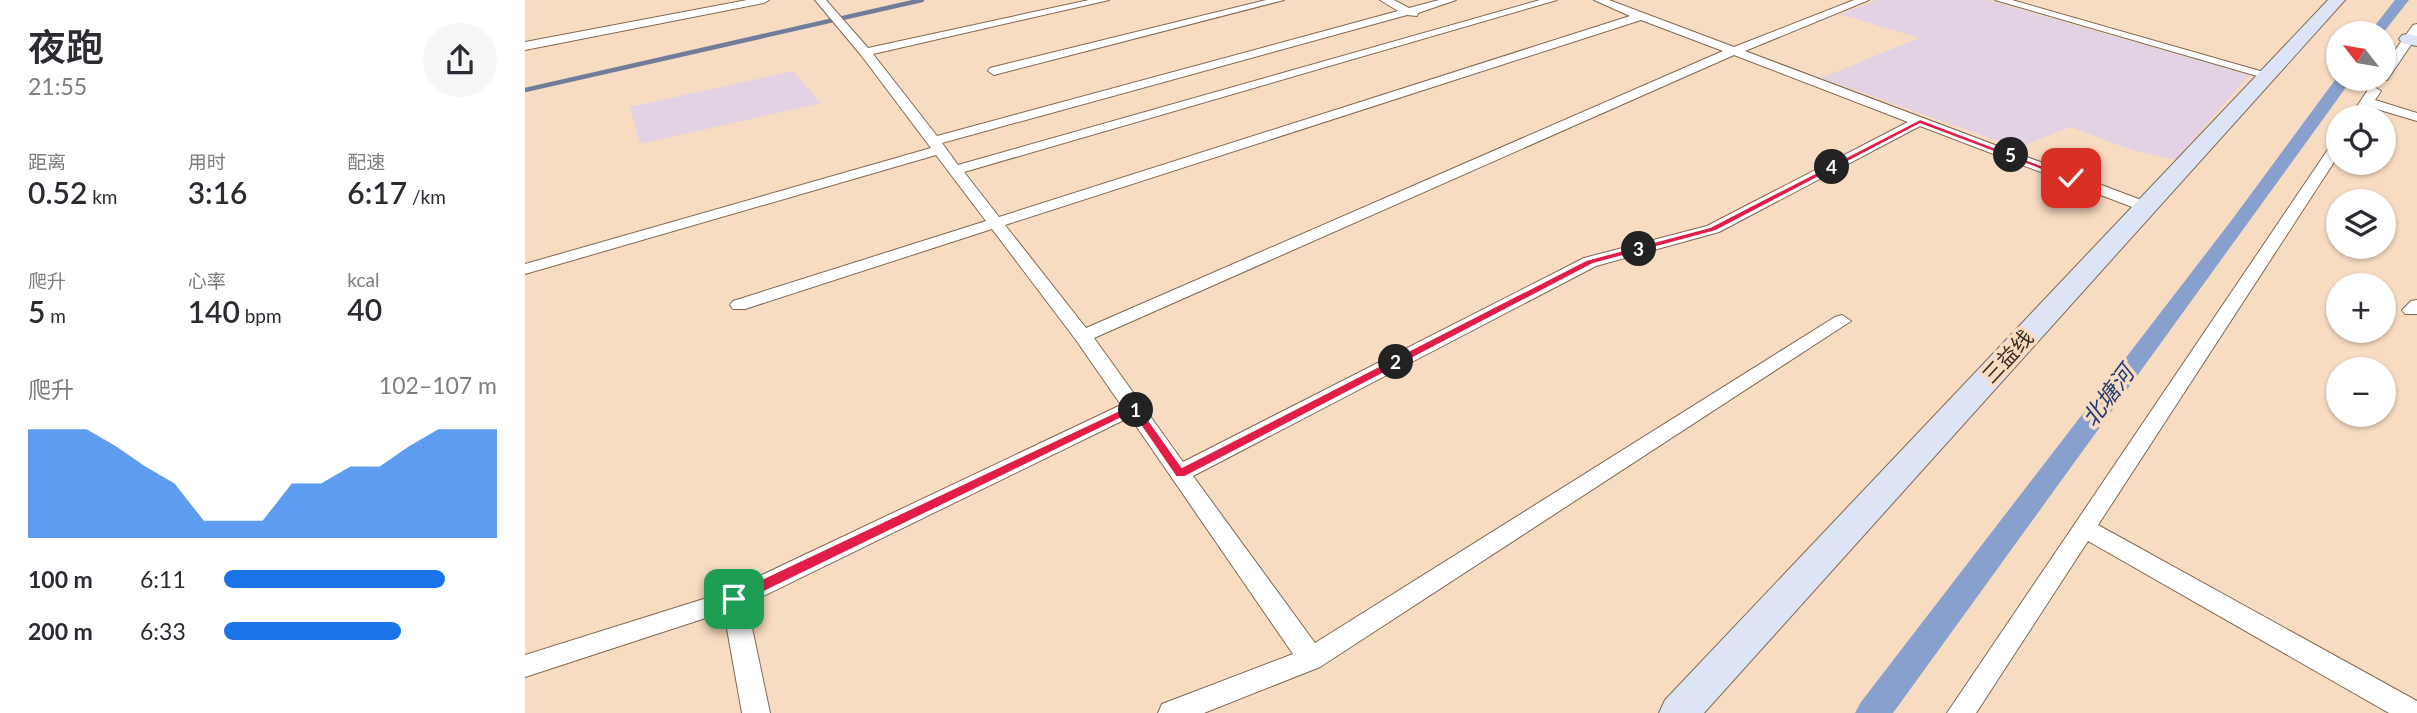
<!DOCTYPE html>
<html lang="zh">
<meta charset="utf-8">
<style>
body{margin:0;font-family:Lato,"Noto Sans SC",sans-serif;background:#f7f7f7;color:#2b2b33;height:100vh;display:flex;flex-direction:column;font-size:26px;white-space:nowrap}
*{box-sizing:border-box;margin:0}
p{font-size:23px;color:#7c7c81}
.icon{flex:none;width:38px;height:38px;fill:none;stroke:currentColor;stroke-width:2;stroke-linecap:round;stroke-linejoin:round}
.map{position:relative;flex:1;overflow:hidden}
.details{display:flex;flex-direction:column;background:#fff;width:525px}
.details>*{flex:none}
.needle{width:46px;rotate:301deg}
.fabs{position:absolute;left:1801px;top:21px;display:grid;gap:14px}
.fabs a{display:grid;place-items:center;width:70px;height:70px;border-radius:50%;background:#fff;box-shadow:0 2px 5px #0004;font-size:35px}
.pin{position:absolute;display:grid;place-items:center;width:60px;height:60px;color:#fff;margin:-30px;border-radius:14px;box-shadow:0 4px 10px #0006}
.km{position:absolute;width:35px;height:35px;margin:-18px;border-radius:50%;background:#222;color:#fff;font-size:19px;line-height:35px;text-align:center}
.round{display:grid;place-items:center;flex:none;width:74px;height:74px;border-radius:37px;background:#f7f7f7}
.overview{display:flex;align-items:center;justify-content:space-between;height:119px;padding:0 28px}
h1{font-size:38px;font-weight:600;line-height:52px}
.stats{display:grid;grid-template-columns:repeat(3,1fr);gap:10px;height:119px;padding:7px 28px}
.stats div{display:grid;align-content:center}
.stats b{font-size:30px;font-weight:600}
.stats small{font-size:19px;font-weight:400}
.stats p{font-size:19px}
.chart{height:196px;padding:14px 28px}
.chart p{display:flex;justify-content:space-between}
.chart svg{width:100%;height:126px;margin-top:7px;fill:#1a73e8;opacity:.7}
ul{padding:0 28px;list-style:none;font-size:23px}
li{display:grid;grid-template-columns:112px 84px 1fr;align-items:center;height:52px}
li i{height:18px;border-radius:9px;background:#1a73e8}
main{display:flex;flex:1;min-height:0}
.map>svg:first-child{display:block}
</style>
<main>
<section class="details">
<div class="overview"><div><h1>夜跑</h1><p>21:55</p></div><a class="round"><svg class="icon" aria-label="share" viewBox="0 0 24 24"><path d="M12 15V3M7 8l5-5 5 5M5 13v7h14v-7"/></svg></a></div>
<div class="stats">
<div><p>距离</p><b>0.52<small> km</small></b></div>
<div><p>用时</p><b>3:16</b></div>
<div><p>配速</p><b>6:17<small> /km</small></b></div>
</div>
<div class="stats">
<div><p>爬升</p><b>5<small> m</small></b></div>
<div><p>心率</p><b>140<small> bpm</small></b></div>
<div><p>kcal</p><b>40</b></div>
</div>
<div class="chart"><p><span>爬升</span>102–107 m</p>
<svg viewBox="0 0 160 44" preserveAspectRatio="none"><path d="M0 44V6L10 6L20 6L30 12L40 19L50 25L60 38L70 38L80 38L90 25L100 25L110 19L120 19L130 12L140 6L150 6L160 6V44z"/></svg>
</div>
<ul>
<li><b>100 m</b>6:11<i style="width:81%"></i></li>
<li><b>200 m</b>6:33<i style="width:65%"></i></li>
</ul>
</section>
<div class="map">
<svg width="1892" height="713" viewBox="0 0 1892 713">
<rect width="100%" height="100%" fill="#f8dcc2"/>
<!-- commercial -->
<path fill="#e2d2e3" d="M 1352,0 L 1463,0 L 1724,75 L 1651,160 L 1610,151 L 1545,127 L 1493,148 L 1296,78 L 1394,38 L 1315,14 Z
M 268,71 L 296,103 L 115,144 L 105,107 Z"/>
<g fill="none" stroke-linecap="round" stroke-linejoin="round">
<!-- stream -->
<path stroke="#707d9a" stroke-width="4.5" d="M 0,90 L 397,0"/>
<!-- canal -->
<path fill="#88a0ce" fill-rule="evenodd" d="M 1870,0 L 1884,0 L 1858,33 L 1844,33 Z
M 1813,76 L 1813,79 L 1827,79 L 1368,713 L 1330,713 L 1336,702 L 1706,221 Z"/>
<!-- street casing -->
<g stroke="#806850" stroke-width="2">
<path id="street" d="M 222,0 L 244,0 L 239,3 L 0,50 L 0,42 Z
M 290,0 L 301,0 L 343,48 L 564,0 L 584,0 L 348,54 L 412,136 L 873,11 L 855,0 L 869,0 L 884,8 L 914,0 L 931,0 L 893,13 L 892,16 L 882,15 L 417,143 L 433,165 L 1015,0 L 1032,0 L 439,172 L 474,217 L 1105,16 L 1069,0 L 1084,0 L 1209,47 L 1329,0 L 1344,0 L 1220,51 L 1627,204 L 1629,207 L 1621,212 L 1615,210 L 1395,126 L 1194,232 L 1071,266 L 668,476 L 790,643 L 1310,317 L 1317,315 L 1326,321 L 795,667 L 679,713 L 633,713 L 637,704 L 768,654 L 605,417 L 222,604 L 245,713 L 217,713 L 199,612 L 0,677 L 0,655 L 201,592 L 596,405 L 551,340 L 467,229 L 220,309 L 208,309 L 205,305 L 208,301 L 461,221 L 411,155 L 0,274 L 0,264 L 406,148 L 336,55 ZM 1116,20 L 1198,51 L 561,328 L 480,225 ZM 1209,55 L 1383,122 L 1182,226 L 1059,258 L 658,462 L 569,338 Z
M 741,0 L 759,0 L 469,75 L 463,71 L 465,68 Z
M 1470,0 L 1487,0 L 1749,75 L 1743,79 L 1739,78 Z
M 1892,24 L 1892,36 L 1864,77 L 1862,80 L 1854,80 L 1858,79 L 1858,67 L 1888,25 Z
M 1849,87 L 1856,91 L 1850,100 L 1892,113 L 1892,121 L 1845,107 L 1839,117 L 1825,117 L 1844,88 Z
M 1813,141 L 1813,156 L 1573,525 L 1892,701 L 1892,713 L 1864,713 L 1563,541 L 1451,713 L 1422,713 L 1806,145 Z
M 1892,300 L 1892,314 L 1880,314 L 1877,310 L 1886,301 Z"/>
</g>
<!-- secondary casing -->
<g stroke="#806850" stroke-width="2">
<path id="secondary" d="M 1803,0 L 1820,0 L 1179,713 L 1134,713 L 1140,700 Z
M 1883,34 L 1892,36 L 1892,46 L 1877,43 L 1874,39 L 1877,35 Z"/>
</g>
<!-- street -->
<use href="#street" fill="#fff" fill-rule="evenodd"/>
<!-- secondary -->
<use href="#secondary" fill="#dce4f6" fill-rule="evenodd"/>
</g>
<!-- route -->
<path fill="#e11d48" stroke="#fff" stroke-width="2" d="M 1395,119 L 1550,178 L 1543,180 L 1395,124 L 1191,231 L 1068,264 L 660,477 L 651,477 L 607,413 L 214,604 L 203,604 L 201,599 L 203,595 L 605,405 L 613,405 L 657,467 L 1061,260 L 1185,227 Z"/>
<g text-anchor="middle" stroke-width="7" stroke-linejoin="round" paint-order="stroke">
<!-- street labels -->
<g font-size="21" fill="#372c22" stroke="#f8dcc2">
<text transform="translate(1483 357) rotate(-47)" y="7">三益线</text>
</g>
<!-- water labels -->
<g font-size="23" font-style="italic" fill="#203b74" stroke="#f8dcc2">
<text transform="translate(1583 396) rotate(-53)" y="8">北塘河</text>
</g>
</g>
</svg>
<div class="fabs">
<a><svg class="needle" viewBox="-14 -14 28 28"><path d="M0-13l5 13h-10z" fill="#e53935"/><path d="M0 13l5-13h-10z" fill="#7c7c81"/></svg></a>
<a><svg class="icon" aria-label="locate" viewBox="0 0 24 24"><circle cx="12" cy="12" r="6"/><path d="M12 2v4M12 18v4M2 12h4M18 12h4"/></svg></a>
<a><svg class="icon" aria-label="layers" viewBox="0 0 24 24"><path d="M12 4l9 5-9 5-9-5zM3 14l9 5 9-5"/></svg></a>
<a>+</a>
<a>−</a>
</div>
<div class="pin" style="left:209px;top:599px;background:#1e9e55"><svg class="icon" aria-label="arrive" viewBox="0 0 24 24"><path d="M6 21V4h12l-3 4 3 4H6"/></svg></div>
<div class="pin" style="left:1546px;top:178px;background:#d93025"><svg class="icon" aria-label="check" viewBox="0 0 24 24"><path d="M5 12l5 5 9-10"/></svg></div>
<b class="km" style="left:611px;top:410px">1</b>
<b class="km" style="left:871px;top:362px">2</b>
<b class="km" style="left:1114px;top:249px">3</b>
<b class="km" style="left:1307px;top:167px">4</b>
<b class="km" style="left:1486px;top:155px">5</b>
</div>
</main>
